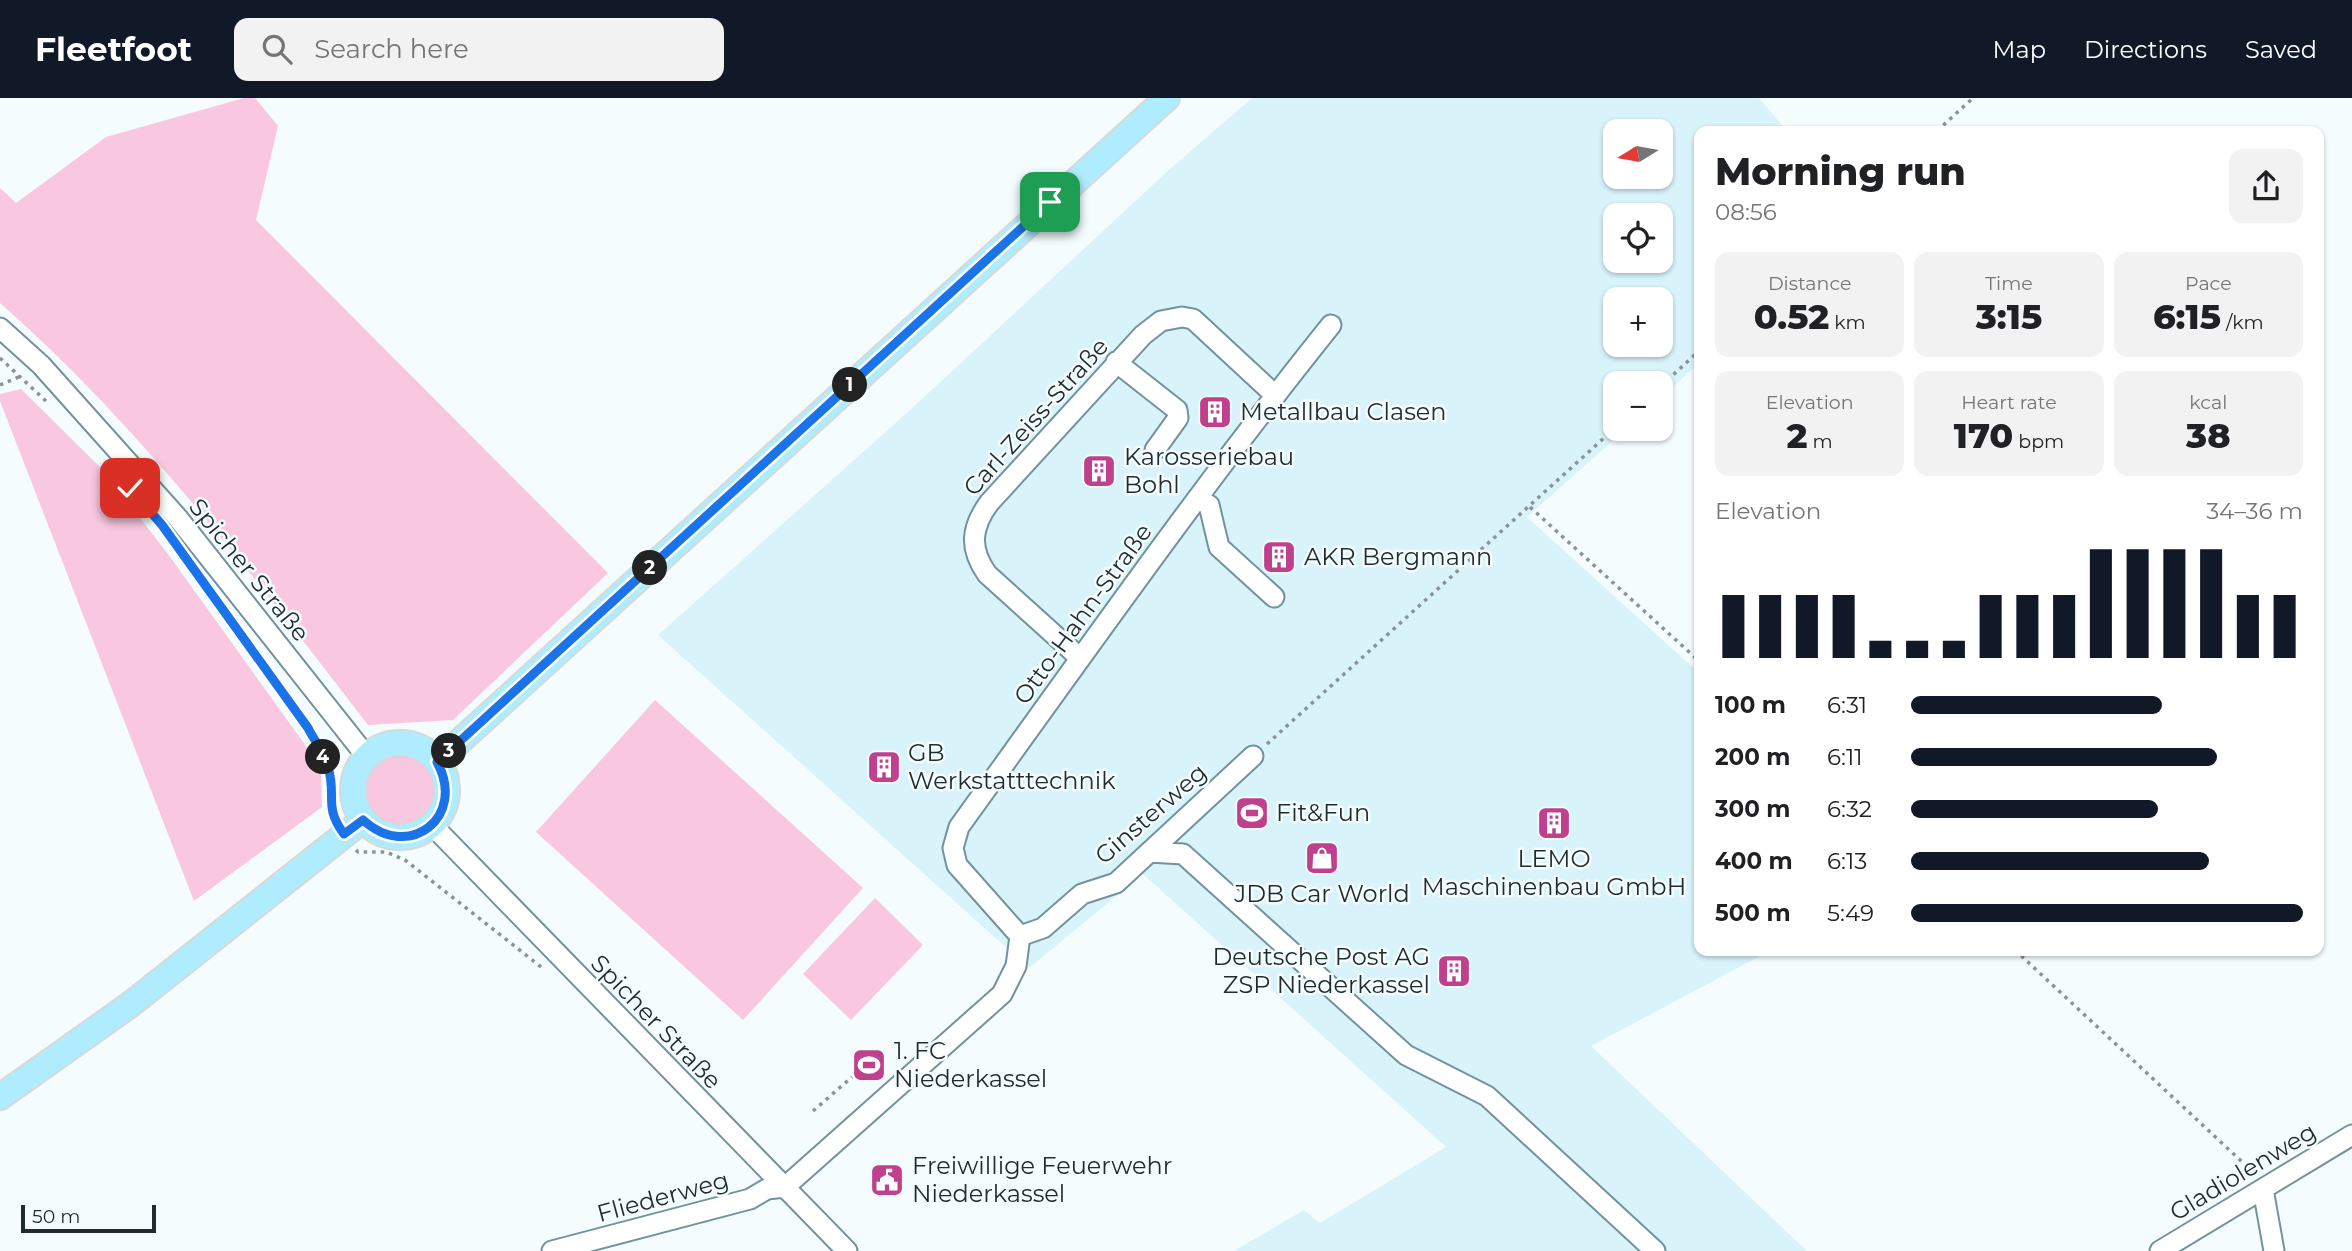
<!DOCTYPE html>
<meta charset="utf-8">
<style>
body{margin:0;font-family:Montserrat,sans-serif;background:#f2f2f2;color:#202124;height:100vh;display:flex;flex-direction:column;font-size:26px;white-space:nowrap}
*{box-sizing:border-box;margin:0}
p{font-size:23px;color:#757577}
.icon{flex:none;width:38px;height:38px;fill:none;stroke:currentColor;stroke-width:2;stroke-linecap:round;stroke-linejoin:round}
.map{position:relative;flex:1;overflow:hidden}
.sheet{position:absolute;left:1694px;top:28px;width:630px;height:830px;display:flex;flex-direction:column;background:#fff;border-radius:14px;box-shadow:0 2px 5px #0004}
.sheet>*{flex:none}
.needle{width:46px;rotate:259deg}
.controls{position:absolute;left:1603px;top:21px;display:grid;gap:14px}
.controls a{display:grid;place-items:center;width:70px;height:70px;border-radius:14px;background:#fff;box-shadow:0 2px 5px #0004;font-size:35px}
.scale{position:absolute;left:21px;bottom:18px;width:135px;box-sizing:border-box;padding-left:7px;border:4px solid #1e2b2f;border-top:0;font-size:19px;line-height:24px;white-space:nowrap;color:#1e2b2f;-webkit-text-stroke:5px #f5fcfe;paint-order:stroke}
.pin{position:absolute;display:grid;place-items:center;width:60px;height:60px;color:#fff;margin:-30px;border-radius:14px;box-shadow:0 4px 10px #0006}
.km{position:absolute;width:35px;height:35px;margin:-18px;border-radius:50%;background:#222;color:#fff;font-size:19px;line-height:35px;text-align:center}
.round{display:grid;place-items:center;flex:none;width:74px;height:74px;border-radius:14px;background:#f2f2f2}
.summary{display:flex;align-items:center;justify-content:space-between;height:119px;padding:0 21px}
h1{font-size:38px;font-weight:800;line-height:52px}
.stats{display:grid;grid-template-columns:repeat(3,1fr);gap:10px;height:119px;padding:7px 21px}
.stats div{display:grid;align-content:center;border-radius:14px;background:#f2f2f2;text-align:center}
.stats b{font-size:35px;font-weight:800}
.stats small{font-size:19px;font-weight:400}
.stats p{font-size:19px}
.chart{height:196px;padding:14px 21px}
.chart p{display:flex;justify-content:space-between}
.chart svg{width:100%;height:126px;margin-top:7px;stroke:#111827;stroke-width:6}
ul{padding:0 21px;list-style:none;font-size:23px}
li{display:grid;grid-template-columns:112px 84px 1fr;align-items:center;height:52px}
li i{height:18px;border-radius:9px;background:#111827}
header{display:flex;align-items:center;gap:42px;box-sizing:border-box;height:98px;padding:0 35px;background:#111827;color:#fff}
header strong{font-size:33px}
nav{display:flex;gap:38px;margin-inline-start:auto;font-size:24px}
.search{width:490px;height:63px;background:#f2f2f2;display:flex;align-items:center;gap:18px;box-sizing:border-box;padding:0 24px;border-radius:14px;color:#757577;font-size:26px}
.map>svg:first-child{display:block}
</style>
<header>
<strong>Fleetfoot</strong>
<div class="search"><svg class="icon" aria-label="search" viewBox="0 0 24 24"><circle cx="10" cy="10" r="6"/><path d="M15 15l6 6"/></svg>Search here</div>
<nav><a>Map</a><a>Directions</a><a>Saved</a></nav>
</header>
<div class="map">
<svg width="2352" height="1153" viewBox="0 0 2352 1153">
<rect width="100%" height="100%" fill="#f5fcfe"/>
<!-- built -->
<path fill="#d9f3fb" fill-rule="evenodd" d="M 1252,0 L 1759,0 L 1787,33 L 1699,33 L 1699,265 L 1661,300 L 1661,285 L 1615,285 L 1615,331 L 1626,331 L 1527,419 L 1699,575 L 1699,852 L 1771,852 L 1591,948 L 1807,1153 L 1234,1153 L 1304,1112 L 1320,1125 L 1446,1049 L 1143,776 L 1029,870 L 658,537 L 909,313 L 1171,70 ZM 1615,33 L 1661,33 L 1661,79 L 1615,79 ZM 1615,117 L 1661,117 L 1661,163 L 1615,163 ZM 1615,201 L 1661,201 L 1661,247 L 1615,247 Z"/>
<!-- green -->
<path fill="#f9c7e0" d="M 244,0 L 255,0 L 278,28 L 256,122 L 608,475 L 453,622 L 368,627 C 254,479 140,328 0,205 L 0,90 L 16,105 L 106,39 Z
M 21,291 L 101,370 L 168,456 L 321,669 L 322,709 L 194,803 L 0,303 L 0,296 Z
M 655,602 L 863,790 L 743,922 L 536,734 Z
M363 693a38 38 0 1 1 76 0a38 38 0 1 1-76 0Z
M 875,800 L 923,847 L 851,922 L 803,876 Z"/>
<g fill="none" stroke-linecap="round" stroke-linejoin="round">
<!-- minor casing -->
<g stroke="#72939d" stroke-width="23">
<path id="minor" d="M 0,230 L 41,267 L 177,419 L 367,659
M 1116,264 L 1177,312 L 1178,320 L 1155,352
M 1198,401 L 1209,407 L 1219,449 L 1274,499
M 1080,560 L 987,476 C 969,450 971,430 989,405 L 1143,237 L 1161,223 L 1182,219 L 1193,221 L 1275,297
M 432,727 L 847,1153
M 1149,754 L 1183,756 L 1406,957 L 1487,998 L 1655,1153
M 1020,838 L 957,767 L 953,750 L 959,729 C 1081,560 1201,389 1331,227
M 1020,838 L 1043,830 L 1082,796 L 1116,785 L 1253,658
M 2263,1091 L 2274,1153
M 552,1153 L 750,1101 L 767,1091 L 785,1089 L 1002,896 L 1016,868 L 1020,838
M 2160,1153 L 2352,1037"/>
</g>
<!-- major casing -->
<g stroke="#d6d9da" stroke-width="28">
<path id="major" d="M353 692a47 47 0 1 1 94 0a47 47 0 1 1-94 0Z
M 437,664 L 1167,0
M 0,999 L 131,906 L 363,722"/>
</g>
<!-- path -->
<path stroke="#8a9497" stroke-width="3.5" stroke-dasharray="3.5 5" stroke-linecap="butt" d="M 1937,33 L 1973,0
M 0,260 L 47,304
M 0,287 L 21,278
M 1661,288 L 1699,253
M 1530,409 L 1699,563
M 203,484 L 308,630 L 328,667 L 333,720
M 1267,646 L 1615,330
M 356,752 L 358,754 L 386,754 L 405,762 L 545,872
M 2015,852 L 2254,1075
M 813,1013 L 852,979"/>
<!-- minor -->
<use href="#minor" stroke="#fff" stroke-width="19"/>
<!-- major -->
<use href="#major" stroke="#afedfe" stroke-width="24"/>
</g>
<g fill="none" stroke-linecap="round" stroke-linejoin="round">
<!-- route casing -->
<g stroke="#fff" stroke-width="14">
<path id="route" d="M 130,390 L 162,427 L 308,630 C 314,642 325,656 328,669 C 337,698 323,708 344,736 L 363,722 C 409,764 467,719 437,664 L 1050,104"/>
</g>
<!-- route -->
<use href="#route" stroke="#1a73e8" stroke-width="9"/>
</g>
<!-- icons -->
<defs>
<g id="building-square" transform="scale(1.75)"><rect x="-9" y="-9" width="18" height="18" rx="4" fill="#bf408d" stroke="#f5fcfe"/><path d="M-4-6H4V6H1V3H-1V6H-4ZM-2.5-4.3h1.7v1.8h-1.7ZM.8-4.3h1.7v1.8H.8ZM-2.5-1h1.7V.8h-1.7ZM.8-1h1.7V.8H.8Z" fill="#fff"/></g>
<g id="stadium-square" transform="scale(1.75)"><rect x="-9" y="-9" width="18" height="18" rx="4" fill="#bf408d" stroke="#f5fcfe"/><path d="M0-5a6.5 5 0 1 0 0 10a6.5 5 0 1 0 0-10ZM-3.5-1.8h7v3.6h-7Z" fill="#fff"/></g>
<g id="shop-square" transform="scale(1.75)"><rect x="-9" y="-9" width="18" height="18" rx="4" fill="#bf408d" stroke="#f5fcfe"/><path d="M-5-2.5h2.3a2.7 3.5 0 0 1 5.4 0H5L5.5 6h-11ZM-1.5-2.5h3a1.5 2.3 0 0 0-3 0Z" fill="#fff"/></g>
<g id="civic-square" transform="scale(1.75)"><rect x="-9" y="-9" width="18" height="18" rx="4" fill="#bf408d" stroke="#f5fcfe"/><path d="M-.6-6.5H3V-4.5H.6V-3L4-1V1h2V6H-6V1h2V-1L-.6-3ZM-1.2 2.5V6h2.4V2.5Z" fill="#fff"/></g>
</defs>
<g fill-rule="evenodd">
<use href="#building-square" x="1215" y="314"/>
<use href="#building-square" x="1099" y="373"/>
<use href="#building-square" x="1279" y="459"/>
<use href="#building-square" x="884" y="669"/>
<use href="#stadium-square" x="1252" y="715"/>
<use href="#building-square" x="1554" y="725"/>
<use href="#shop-square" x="1322" y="760"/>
<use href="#building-square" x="1454" y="873"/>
<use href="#stadium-square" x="869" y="967"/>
<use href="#civic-square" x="887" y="1082"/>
</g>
<g text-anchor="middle" stroke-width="5" stroke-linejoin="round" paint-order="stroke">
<!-- poi labels -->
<g font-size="24" fill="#1e2b2f" stroke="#f5fcfe" text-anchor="start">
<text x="1240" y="322">Metallbau Clasen</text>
<text x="1124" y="367">Karosseriebau<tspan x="1124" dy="28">Bohl</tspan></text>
<text x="1304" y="467">AKR Bergmann</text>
<text x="908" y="663">GB<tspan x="908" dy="28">Werkstatttechnik</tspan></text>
<text x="1276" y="723">Fit&amp;Fun</text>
<text x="1554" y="769" text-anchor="middle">LEMO<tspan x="1554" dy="28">Maschinenbau GmbH</tspan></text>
<text x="1322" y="804" text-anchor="middle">JDB Car World</text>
<text x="1430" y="867" text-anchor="end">Deutsche Post AG<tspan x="1430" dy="28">ZSP Niederkassel</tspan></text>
<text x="894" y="961">1. FC<tspan x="894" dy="28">Niederkassel</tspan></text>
<text x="912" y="1076">Freiwillige Feuerwehr<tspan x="912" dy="28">Niederkassel</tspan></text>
</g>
<!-- street labels -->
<g font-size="24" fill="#1e2b2f" stroke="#f5fcfe">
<text transform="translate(1036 319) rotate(-48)" y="8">Carl-Zeiss-Straße</text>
<text transform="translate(249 472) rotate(51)" y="8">Spicher Straße</text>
<text transform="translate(1083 516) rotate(-54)" y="8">Otto-Hahn-Straße</text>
<text transform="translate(1151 716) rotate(-41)" y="8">Ginsterweg</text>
<text transform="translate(656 924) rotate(46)" y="8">Spicher Straße</text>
<text transform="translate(2243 1074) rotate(-31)" y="8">Gladiolenweg</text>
<text transform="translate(663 1099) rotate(-15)" y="8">Fliederweg</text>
</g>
</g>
</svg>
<div class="controls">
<a><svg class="needle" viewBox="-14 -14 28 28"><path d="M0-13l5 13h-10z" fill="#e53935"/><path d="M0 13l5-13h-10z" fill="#757577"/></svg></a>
<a><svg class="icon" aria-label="locate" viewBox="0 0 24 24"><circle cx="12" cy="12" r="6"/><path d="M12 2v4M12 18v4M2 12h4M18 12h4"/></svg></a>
<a>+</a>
<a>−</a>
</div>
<div class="scale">50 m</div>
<div class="pin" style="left:1050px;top:104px;background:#1e9e55"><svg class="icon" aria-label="arrive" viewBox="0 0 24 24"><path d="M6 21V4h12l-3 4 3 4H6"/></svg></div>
<div class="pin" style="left:130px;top:390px;background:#d93025"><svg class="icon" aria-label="check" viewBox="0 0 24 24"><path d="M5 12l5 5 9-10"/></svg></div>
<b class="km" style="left:850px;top:287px">1</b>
<b class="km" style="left:650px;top:470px">2</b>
<b class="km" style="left:449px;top:653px">3</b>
<b class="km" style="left:323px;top:659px">4</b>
<section class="sheet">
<div class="summary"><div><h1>Morning run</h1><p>08:56</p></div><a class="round"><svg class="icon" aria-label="share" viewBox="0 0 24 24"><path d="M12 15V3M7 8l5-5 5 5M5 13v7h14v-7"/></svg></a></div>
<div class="stats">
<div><p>Distance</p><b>0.52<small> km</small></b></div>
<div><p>Time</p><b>3:15</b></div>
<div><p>Pace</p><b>6:15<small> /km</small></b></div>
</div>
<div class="stats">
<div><p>Elevation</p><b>2<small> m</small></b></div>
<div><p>Heart rate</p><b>170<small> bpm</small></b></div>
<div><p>kcal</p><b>38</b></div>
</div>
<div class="chart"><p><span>Elevation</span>34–36 m</p>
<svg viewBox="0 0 160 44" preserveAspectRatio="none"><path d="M5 44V22M15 44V22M25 44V22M35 44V22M45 44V38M55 44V38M65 44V38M75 44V22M85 44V22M95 44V22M105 44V6M115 44V6M125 44V6M135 44V6M145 44V22M155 44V22"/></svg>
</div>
<ul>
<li><b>100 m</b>6:31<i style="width:64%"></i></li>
<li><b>200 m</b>6:11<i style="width:78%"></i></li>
<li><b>300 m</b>6:32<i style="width:63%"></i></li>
<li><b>400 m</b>6:13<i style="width:76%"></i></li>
<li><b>500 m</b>5:49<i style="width:100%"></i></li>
</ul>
</section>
</div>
